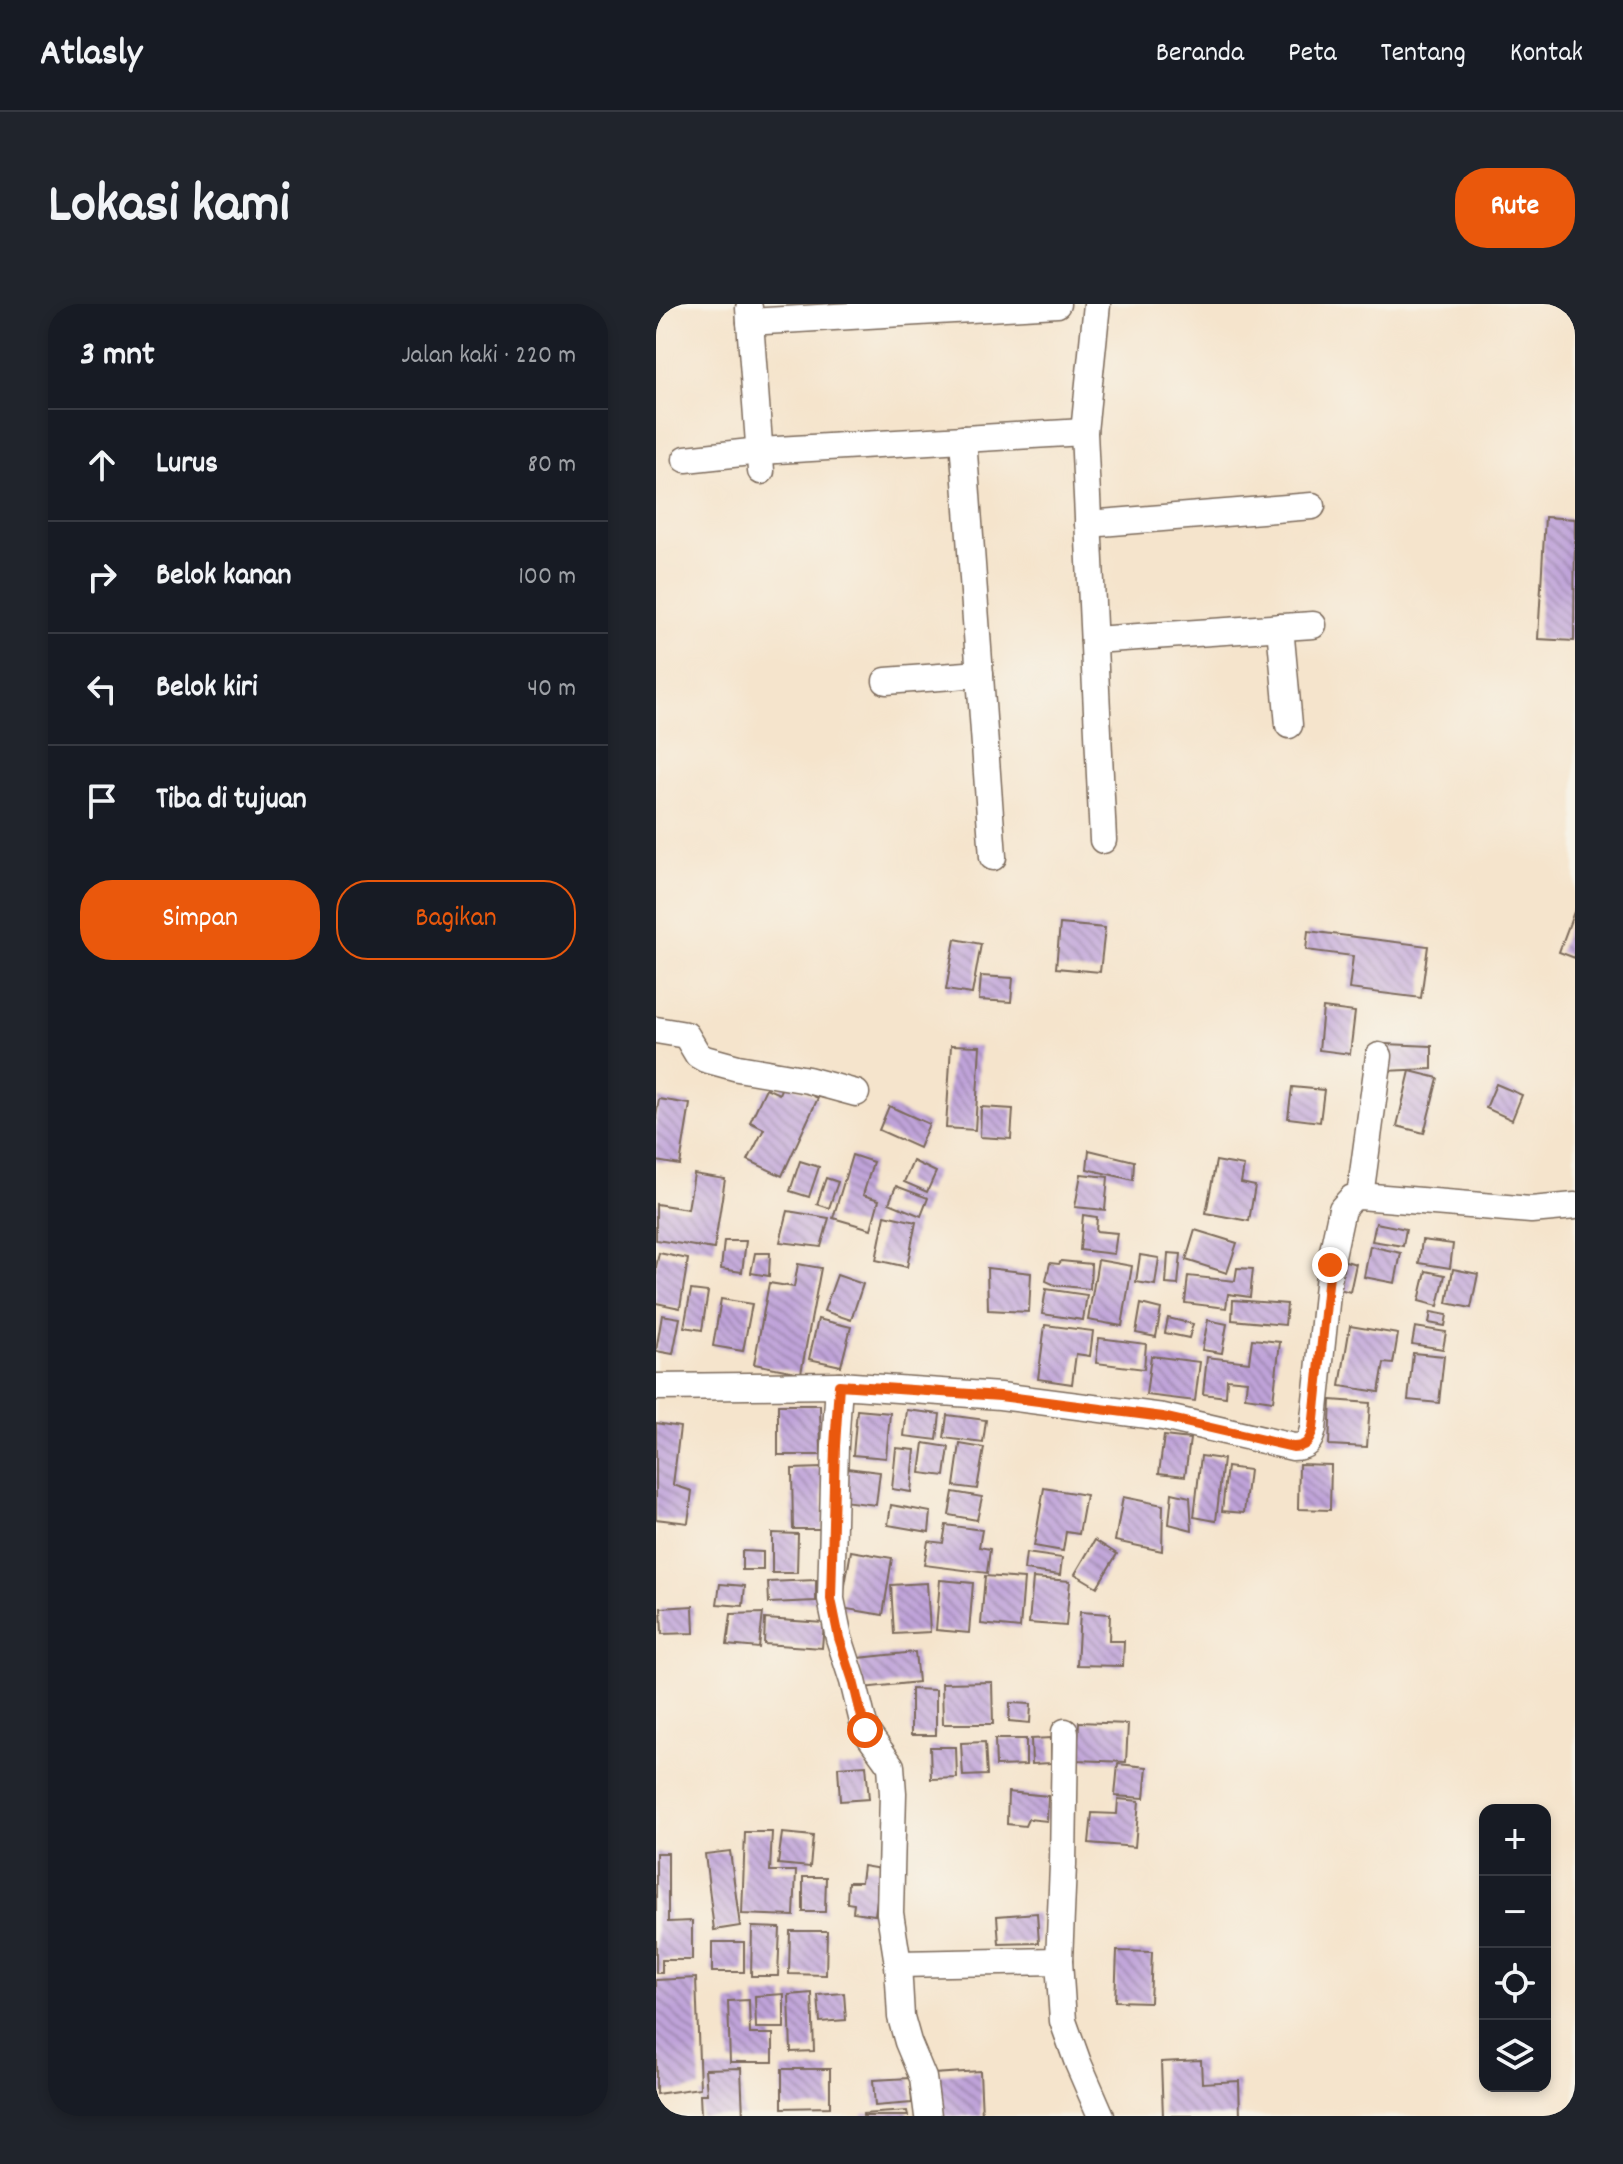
<!DOCTYPE html>
<html lang="id">
<head>
<meta charset="utf-8">
<style>
  :root { --surface:#171b24; --page:#20242c; --text:#f1f3f6; --muted:#9ea1a6; --line:#363941; --accent:#ea580c }
  body { margin:0; font-family:Dekko,sans-serif; background:var(--page); color:var(--text) }
  .controls { position:absolute; right:24px; bottom:24px; display:grid; overflow:hidden; border-radius:16px; box-shadow:0 4px 12px #0003 }
  .controls button { width:72px; height:72px; display:grid; place-items:center; padding:0; border:0; border-bottom:2px solid var(--line); background:var(--surface); color:var(--text); font:40px sans-serif }
  .stop { position:absolute; width:24px; height:24px; margin:-18px; border:6px solid #ea580c; border-radius:50%; background:#fff }
  .stop.end { background:#ea580c; border-color:#fff; box-shadow:0 2px 8px #0008 }
  .list { margin:0; padding:0; list-style:none }
  h2 { display:flex; justify-content:space-between; align-items:center; height:104px; margin:0; padding:0 32px; font-size:34px }
  h2 small { font-size:26px; font-weight:400; color:var(--muted) }
  .list li { display:grid; grid-template-columns:52px 1fr auto; gap:24px; align-items:center; box-sizing:border-box; height:112px; padding:0 32px; border-top:2px solid var(--line) }
  .list b { display:block; font-size:30px; white-space:nowrap }
  .list em { font-size:26px; font-style:normal; color:var(--muted) }
  .actions { display:flex; gap:16px; padding:24px 32px }
  .actions a { flex:1; padding:18px 0; border:2px solid var(--accent); border-radius:32px; text-align:center; font-size:28px; color:var(--accent) }
  .actions .main { background:var(--accent); color:#fff }
  .icon { flex:none; width:44px; height:44px; fill:none; stroke:currentColor; stroke-width:2; stroke-linecap:round; stroke-linejoin:round }
  .map { position:relative; flex:none; width:919px; height:1812px; overflow:hidden; border-radius:32px }
  header { display:flex; align-items:center; gap:48px; box-sizing:border-box; height:112px; padding:0 40px; background:var(--surface); border-bottom:2px solid var(--line) }
  header strong { font-size:38px }
  nav { display:flex; gap:44px; margin-inline-start:auto; font-size:28px }
  .intro { display:flex; align-items:center; justify-content:space-between; box-sizing:border-box; height:192px; padding:0 48px }
  h1 { margin:0; font-size:56px }
  .button { padding:20px 36px; border-radius:32px; background:var(--accent); color:#fff; font-size:28px; font-weight:700 }
  main { display:flex; gap:48px; padding:0 48px }
  aside { flex:1; background:var(--surface); border-radius:32px; box-shadow:0 4px 12px #0003 }
  .map>svg:first-child { display:block }
  .building { fill:url(#building-back-hatch) }
  .lines { fill:none; stroke-linecap:round; stroke-linejoin:round }
  .street-casing { stroke:#7c6b5b; stroke-width:29 }
  .street { stroke:#fff; stroke-width:26 }
  .route { stroke:#ea580c; stroke-width:10 }
</style>
</head>
<body>
<header>
<strong>Atlasly</strong>
<nav><a>Beranda</a><a>Peta</a><a>Tentang</a><a>Kontak</a></nav>
</header>
<div class="intro"><h1>Lokasi kami</h1><a class="button">Rute</a></div>
<main>
<aside>
<h2>3 mnt<small>Jalan kaki · 220 m</small></h2>
<ul class="list">
<li><svg class="icon" aria-label="ahead" viewBox="0 0 24 24"><path d="M12 20V5M6 11l6-6 6 6"/></svg><div><b>Lurus</b></div><em>80 m</em></li>
<li><svg class="icon" aria-label="right" viewBox="0 0 24 24"><path d="M7 20v-9h11M14 6l5 5-5 5"/></svg><div><b>Belok kanan</b></div><em>100 m</em></li>
<li><svg class="icon" aria-label="left" viewBox="0 0 24 24"><path d="M17 20v-9H6M10 6l-5 5 5 5"/></svg><div><b>Belok kiri</b></div><em>40 m</em></li>
<li><svg class="icon" aria-label="arrive" viewBox="0 0 24 24"><path d="M6 21V4h12l-3 4 3 4H6"/></svg><div><b>Tiba di tujuan</b></div></li>
</ul>
<div class="actions"><a class="main">Simpan</a><a>Bagikan</a></div>
</aside>
<div class="map">
<svg width="919" height="1812" viewBox="0 0 919 1812">
  <defs>
    <pattern id="building-back-hatch" width="6" height="6" patternUnits="userSpaceOnUse" patternTransform="scale(2)"><rect width="6" height="6" fill="#bfa3d9"/><path d="M-1 5l2 2M0 0l6 6M5-1l2 2" fill="none" stroke="#9c85af"/></pattern>
  </defs>
  <rect width="100%" height="100%" fill="#f7f3e8"/>
  <filter id="ink" filterUnits="userSpaceOnUse"><feTurbulence type="fractalNoise" baseFrequency=".0125" numOctaves="2"/><feDisplacementMap in="SourceGraphic" scale="16" xChannelSelector="R" yChannelSelector="G"/><feConvolveMatrix kernelMatrix="1 2 1 2 8 2 1 2 1" color-interpolation-filters="sRGB"/></filter>
  <filter id="wash" filterUnits="userSpaceOnUse"><feTurbulence type="fractalNoise" baseFrequency=".006" numOctaves="4" result="noise"/><feDisplacementMap in="SourceGraphic" scale="32" xChannelSelector="R" yChannelSelector="G"/><feGaussianBlur stdDeviation="1.8" result="paint"/><feColorMatrix in="noise" values="0 0 0 0 0 0 0 0 0 0 0 0 0 0 0 0 0 1.4 0 .05"/><feComposite in="paint" operator="in"/></filter>
  <g filter="url(#wash)">
    <rect width="100%" height="100%" fill="#f5e4cc"/>
    <g id="blocks">
      <g class="building">
        <path d="M889 213 919 215 918 337 882 335Z"/>
        <path d="M919 605V654L903 648Z"/>
        <path d="M404 620 449 624 444 668 400 664Z"/>
        <path d="M652 627 772 642 765 694 693 685 697 652 650 646Z"/>
        <path d="M299 635 325 640 316 690 290 686Z"/>
        <path d="M325 672 357 674 355 698 323 696Z"/>
        <path d="M667 704 699 708 694 750 663 746Z"/>
        <path d="M729 740 776 742V765L728 767Z"/>
        <path d="M295 741 324 742 319 826 290 824Z"/>
        <path d="M754 767 782 774 768 829 741 822Z"/>
        <path d="M128 778 162 794 126 872 92 856 108 825 94 818 110 784 123 790Z"/>
        <path d="M840 780 866 791 856 816 830 804Z"/>
        <path d="M636 783 668 786 664 818 632 814Z"/>
        <path d="M3 795 34 800 24 861 0 857V812Z"/>
        <path d="M233 802 273 820 263 844 223 826Z"/>
        <path d="M325 803 357 805 355 835 324 833Z"/>
        <path d="M433 846 478 857 477 876 431 865Z"/>
        <path d="M196 851 217 858 207 891 223 896 215 925 177 914Z"/>
        <path d="M144 857 163 863 153 893 134 887Z"/>
        <path d="M257 857 280 868 271 888 248 878Z"/>
        <path d="M560 857 588 862 585 879 599 882 593 917 550 909Z"/>
        <path d="M38 870 69 875 58 945 0 936V900L32 905Z"/>
        <path d="M425 870 452 873 449 906 419 903Z"/>
        <path d="M170 874 182 878 173 904 161 900Z"/>
        <path d="M240 882 272 894 265 912 233 899Z"/>
        <path d="M132 907 173 914 165 943 124 938Z"/>
        <path d="M229 911 260 918 251 963 220 956Z"/>
        <path d="M427 911 441 913 440 927 461 929 458 950 424 946Z"/>
        <path d="M720 919 750 925 747 942 716 937Z"/>
        <path d="M539 926 581 939 571 969 530 956Z"/>
        <path d="M766 936 797 940 794 964 763 959Z"/>
        <path d="M68 937H90L86 968 65 965Z"/>
        <path d="M714 942 745 949 739 979 708 973Z"/>
        <path d="M3 949 32 955 24 1004 0 999V963Z"/>
        <path d="M99 949H114L113 972 95 969Z"/>
        <path d="M512 949 525 950 522 981 510 980Z"/>
        <path d="M484 951 503 954 499 981 480 978Z"/>
        <path d="M442 956 476 962 466 1022 432 1016Z"/>
        <path d="M686 956 700 960 694 988 680 984Z"/>
        <path d="M405 957 435 960 434 985 399 981 390 977 394 959 403 960Z"/>
        <path d="M142 960 165 964 145 1069 98 1060 113 979 138 983Z"/>
        <path d="M331 964 375 969 373 1008 332 1006Z"/>
        <path d="M581 964 597 965 594 993 572 990 570 1004 529 999 532 972 579 977Z"/>
        <path d="M797 965 822 970 815 1004 791 999Z"/>
        <path d="M770 967 789 971 782 1002 763 997Z"/>
        <path d="M181 971 207 980 195 1016 168 1007Z"/>
        <path d="M390 985 431 991 427 1016 386 1010Z"/>
        <path d="M35 986 52 988 46 1026 28 1023Z"/>
        <path d="M65 995 96 1000 87 1047 57 1042Z"/>
        <path d="M577 996 631 1000 629 1021 576 1016Z"/>
        <path d="M485 1000 505 1005 500 1033 480 1029Z"/>
        <path d="M775 1008 791 1011 789 1022 773 1019Z"/>
        <path d="M6 1011 24 1014 17 1050 0 1047Z"/>
        <path d="M512 1014 537 1020 533 1034 509 1029Z"/>
        <path d="M162 1015 195 1023 185 1062 153 1055Z"/>
        <path d="M552 1016 571 1020 566 1049 546 1046Z"/>
        <path d="M389 1021 437 1027 434 1052 420 1050 416 1080 382 1075Z"/>
        <path d="M694 1022 742 1030 737 1060 728 1059 723 1088 684 1082Z"/>
        <path d="M759 1023 790 1028 787 1045 756 1040Z"/>
        <path d="M443 1034 490 1040 488 1065 440 1059Z"/>
        <path d="M596 1035 624 1038 617 1097 589 1093 591 1077 571 1075 570 1093 547 1090 551 1053 593 1058Z"/>
        <path d="M757 1049 788 1052 783 1099 752 1096Z"/>
        <path d="M495 1052 544 1058 539 1097 490 1091Z"/>
        <path d="M675 1096 714 1099 711 1143 673 1141Z"/>
        <path d="M122 1101H164L165 1151H122Z"/>
        <path d="M201 1106 234 1109 230 1154 197 1151Z"/>
        <path d="M251 1106 284 1110 281 1136 248 1132Z"/>
        <path d="M291 1111 330 1116 327 1139 288 1134Z"/>
        <path d="M0 1119 24 1123 17 1181 36 1187 32 1219 0 1215Z"/>
        <path d="M508 1132 534 1135 529 1172 503 1169Z"/>
        <path d="M268 1139 293 1143 289 1172 264 1169Z"/>
        <path d="M304 1140 328 1144 321 1185 298 1182Z"/>
        <path d="M240 1144 259 1146 255 1188 236 1185Z"/>
        <path d="M545 1152 567 1155 560 1217 538 1213Z"/>
        <path d="M643 1160 675 1161 674 1206 642 1205Z"/>
        <path d="M571 1163 593 1166 588 1209 566 1207Z"/>
        <path d="M166 1164 167 1225H137L136 1165Z"/>
        <path d="M191 1164 224 1168 220 1201 186 1197Z"/>
        <path d="M388 1184 430 1191 423 1230 410 1228 407 1247 378 1242Z"/>
        <path d="M297 1188 326 1193 321 1216 293 1211Z"/>
        <path d="M516 1189 534 1193 536 1226 513 1220Z"/>
        <path d="M467 1193 507 1201 506 1247 459 1237Z"/>
        <path d="M235 1201 275 1208 273 1228 232 1221Z"/>
        <path d="M290 1221 326 1226 323 1243 334 1245 331 1269 268 1261 272 1237 287 1239Z"/>
        <path d="M116 1229 142 1230 141 1269H116Z"/>
        <path d="M439 1236 461 1250 441 1283 419 1270Z"/>
        <path d="M86 1247 107 1248V1266H86Z"/>
        <path d="M195 1247 236 1254 227 1311 185 1304Z"/>
        <path d="M370 1249 406 1254 404 1271 368 1266Z"/>
        <path d="M329 1272 368 1275 364 1324 325 1320Z"/>
        <path d="M377 1274 414 1277 410 1322 373 1319Z"/>
        <path d="M160 1276V1297L113 1299 112 1278Z"/>
        <path d="M284 1276 317 1279 313 1329 280 1326Z"/>
        <path d="M271 1279 274 1328 238 1330 235 1281Z"/>
        <path d="M64 1280 89 1282 87 1302 61 1300Z"/>
        <path d="M37 1302 38 1329 6 1330 5 1304Z"/>
        <path d="M424 1308 454 1310 453 1337H468L467 1362 421 1361Z"/>
        <path d="M107 1309 103 1344 71 1341 75 1310Z"/>
        <path d="M109 1315 168 1319 166 1344 108 1340Z"/>
        <path d="M259 1348 262 1378 207 1384 203 1354Z"/>
        <path d="M336 1378 337 1420H287L286 1379Z"/>
        <path d="M255 1385 280 1386V1431H255Z"/>
        <path d="M354 1399 375 1400 374 1419 353 1417Z"/>
        <path d="M423 1418 472 1420 470 1458 421 1456Z"/>
        <path d="M395 1434V1459L376 1460 375 1435Z"/>
        <path d="M339 1435H370V1461L340 1462Z"/>
        <path d="M329 1438 331 1471 307 1472 305 1439Z"/>
        <path d="M274 1443H300L301 1474 275 1475Z"/>
        <path d="M462 1460 491 1463 488 1494 459 1492Z"/>
        <path d="M210 1461 213 1495 184 1497 182 1463Z"/>
        <path d="M352 1488 392 1492 391 1517 372 1515 369 1522 351 1520Z"/>
        <path d="M462 1495 483 1497 479 1543 433 1539 436 1509 461 1510Z"/>
        <path d="M89 1528H116L114 1567H140L138 1612 86 1610Z"/>
        <path d="M126 1529 157 1532 154 1563 122 1560Z"/>
        <path d="M74 1547 84 1622 58 1626 49 1550Z"/>
        <path d="M0 1549H12V1618L36 1617V1656H6V1669H0Z"/>
        <path d="M207 1562 225 1565 219 1611 197 1608 198 1600 191 1599 192 1578H205Z"/>
        <path d="M147 1573H170L169 1608H147Z"/>
        <path d="M381 1609 383 1639 343 1640 341 1612Z"/>
        <path d="M96 1623 124 1624 122 1672H95Z"/>
        <path d="M134 1627H171L170 1671 133 1670Z"/>
        <rect x="56" y="1638" width="32" height="30"/>
        <path d="M461 1647 496 1648 494 1698 459 1697Z"/>
        <path d="M40 1674 44 1784 0 1790V1676Z"/>
        <path d="M156 1689 158 1747 135 1748 133 1691Z"/>
        <path d="M188 1689 190 1716 164 1718 162 1691Z"/>
        <path d="M128 1690V1724H100L99 1692Z"/>
        <path d="M93 1696 94 1730H117V1758H74L72 1697Z"/>
        <path d="M545 1756 546 1779 583 1777 584 1812H507L505 1758Z"/>
        <path d="M85 1764 87 1812H45L44 1790H51L49 1765Z"/>
        <path d="M126 1765H174V1803L126 1804Z"/>
        <path d="M324 1767 326 1812H279L277 1770Z"/>
        <path d="M254 1774 256 1799 219 1802 217 1776Z"/>
        <path d="M251 1807 252 1812H207V1810Z"/>
      </g>
    </g>
  </g>
  <g filter="url(#ink)">
    <use href="#blocks" fill-opacity="0" stroke="#7c6b5b" stroke-width="2"/>
    <g class="lines">
      <defs>
        <g id="street">
          <path d="M441 0 428 128 447 536"/>
          <path d="M93 4 105 167"/>
          <path d="M94 18 401 0"/>
          <path d="M307 135 337 553"/>
          <path d="M30 155 104 147 428 128"/>
          <path d="M432 220 656 202"/>
          <path d="M624 323 633 421"/>
          <path d="M438 336 657 321"/>
          <path d="M230 377 324 370"/>
          <path d="M0 726 30 731 42 751 49 755 82 764 152 776 200 789"/>
          <path d="M704 892 723 752"/>
          <path d="M183 1081 179 1142 175 1295 183 1334 197 1377 209 1426 235 1462 237 1489 234 1609 242 1660 245 1713 252 1738 267 1774 272 1812"/>
          <path d="M0 1083 183 1081 344 1092 507 1113 637 1143C650 1143 654 1138 657 1125L674 961 686 905 696 894 704 892 875 906 919 902"/>
          <path d="M409 1428 407 1561 403 1657 407 1717 422 1759 445 1812"/>
          <path d="M242 1660 403 1657"/>
        </g>
      </defs>
      <use href="#street" class="street-casing"/>
      <use href="#street" class="street"/>
    </g>
  </g>
  <g class="lines" filter="url(#ink)">
    <path class="route" d="M209 1426 197 1377 183 1334 175 1295 179 1142 183 1081 344 1092 507 1113 637 1143C650 1143 654 1137 657 1125L674 961"/>
  </g>
</svg>
<div class="controls">
<button>+</button>
<button>−</button>
<button><svg class="icon" aria-label="locate" viewBox="0 0 24 24"><circle cx="12" cy="12" r="6"/><path d="M12 2v4M12 18v4M2 12h4M18 12h4"/></svg></button>
<button><svg class="icon" aria-label="layers" viewBox="0 0 24 24"><path d="M12 4l9 5-9 5-9-5zM3 14l9 5 9-5"/></svg></button>
</div>
<div class="stop" style="left:209px;top:1426px"></div>
<div class="stop end" style="left:674px;top:961px"></div>
</div>
</main>
</body>
</html>
